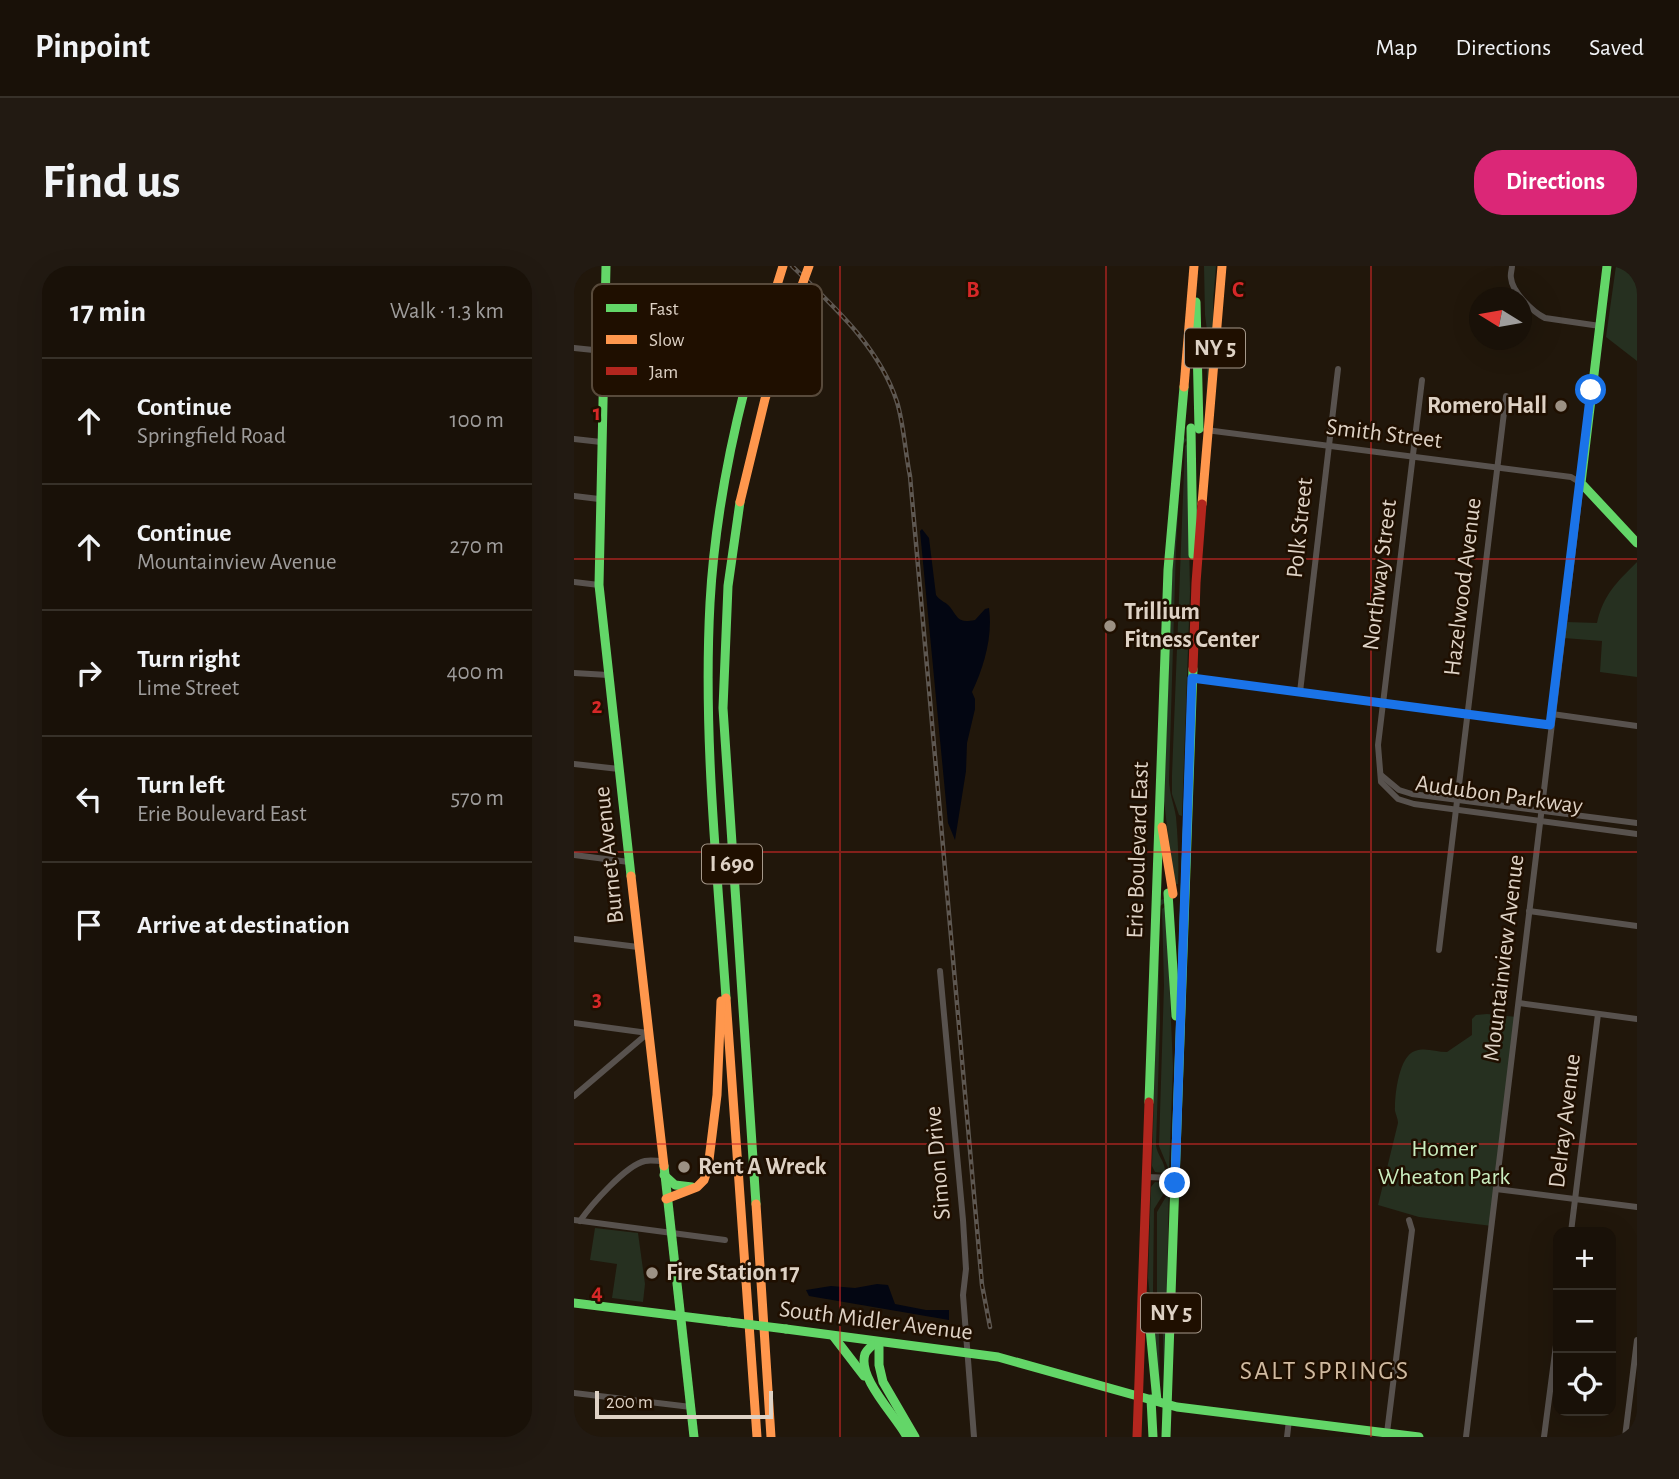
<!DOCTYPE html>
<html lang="en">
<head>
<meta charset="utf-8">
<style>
  :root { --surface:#191108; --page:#221a12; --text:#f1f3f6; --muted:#9f9d9c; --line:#373129; --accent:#db2777 }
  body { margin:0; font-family:"Alegreya Sans",sans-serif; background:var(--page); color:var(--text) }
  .controls { position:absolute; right:21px; bottom:21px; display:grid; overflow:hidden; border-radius:14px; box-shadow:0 7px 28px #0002 }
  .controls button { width:63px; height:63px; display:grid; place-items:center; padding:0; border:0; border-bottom:2px solid var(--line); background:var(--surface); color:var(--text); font:35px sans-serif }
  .compass { position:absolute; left:895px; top:21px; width:63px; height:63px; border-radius:50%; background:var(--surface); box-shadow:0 7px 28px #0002; rotate:281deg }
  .scale { position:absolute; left:21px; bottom:18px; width:178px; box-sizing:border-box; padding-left:7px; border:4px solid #ded2c5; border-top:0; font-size:19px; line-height:24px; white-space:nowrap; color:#ded2c5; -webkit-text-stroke:5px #1f0f00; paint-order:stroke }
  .stop { position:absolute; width:21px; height:21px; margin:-16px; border:5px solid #1a73e8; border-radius:50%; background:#fff }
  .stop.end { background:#1a73e8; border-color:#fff; box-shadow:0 2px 7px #0008 }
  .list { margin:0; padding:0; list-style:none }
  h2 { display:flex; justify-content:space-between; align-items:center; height:91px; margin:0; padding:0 28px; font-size:30px }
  h2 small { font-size:23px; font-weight:400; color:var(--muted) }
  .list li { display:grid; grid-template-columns:46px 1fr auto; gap:21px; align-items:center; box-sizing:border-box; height:126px; padding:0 28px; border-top:2px solid var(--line) }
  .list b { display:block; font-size:26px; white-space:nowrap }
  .list p { margin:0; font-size:23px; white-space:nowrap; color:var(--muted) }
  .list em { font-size:23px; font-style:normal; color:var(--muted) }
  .icon { flex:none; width:38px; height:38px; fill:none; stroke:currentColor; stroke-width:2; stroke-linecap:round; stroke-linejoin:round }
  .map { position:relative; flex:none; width:1063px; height:1171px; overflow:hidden; border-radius:28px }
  header { display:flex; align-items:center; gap:42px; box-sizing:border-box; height:98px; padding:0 35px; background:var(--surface); border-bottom:2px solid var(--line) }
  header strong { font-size:33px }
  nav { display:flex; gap:38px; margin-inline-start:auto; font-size:24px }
  .intro { display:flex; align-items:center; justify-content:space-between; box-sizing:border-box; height:168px; padding:0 42px }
  h1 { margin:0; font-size:49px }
  .button { padding:18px 32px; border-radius:28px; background:var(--accent); color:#fff; font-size:24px; font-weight:700 }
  main { display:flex; gap:42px; padding:0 42px }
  aside { flex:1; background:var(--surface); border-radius:28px; box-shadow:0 7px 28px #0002 }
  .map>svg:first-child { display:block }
  .green { fill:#263020 }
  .water { fill:#030612 }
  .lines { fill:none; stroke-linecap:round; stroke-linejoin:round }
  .street { stroke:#58524e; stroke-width:6 }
  .fast { stroke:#63d668; stroke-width:9 }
  .slow { stroke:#ff974d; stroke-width:9 }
  .jam { stroke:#b3261e; stroke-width:9 }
  .rail-casing { stroke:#5d5751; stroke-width:4.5 }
  .rail { stroke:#1f0f00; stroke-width:2; stroke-dasharray:5; stroke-linecap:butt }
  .fast-bridge { stroke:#63d668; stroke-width:9 }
  .slow-bridge { stroke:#ff974d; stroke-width:9 }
  .route { stroke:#1a73e8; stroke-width:9 }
  .grid { fill:none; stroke:#d62828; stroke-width:2; stroke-opacity:0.55 }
  .poi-dot { fill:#9c9184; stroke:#1f0f00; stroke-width:2.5 }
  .labels { text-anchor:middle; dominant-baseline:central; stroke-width:5; stroke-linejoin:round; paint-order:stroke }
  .shield { fill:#1f0f00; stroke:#a5988a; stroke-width:2 }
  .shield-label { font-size:23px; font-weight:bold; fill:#ded2c5 }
  .poi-label { font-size:24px; font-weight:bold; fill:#ded2c5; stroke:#1f0f00; text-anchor:start }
  .street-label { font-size:24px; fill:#ded2c5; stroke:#1f0f00 }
  .park-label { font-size:24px; fill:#caedbf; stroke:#1f0f00 }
  .neighbourhood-label { font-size:26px; letter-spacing:2px; fill:#d0baa0; stroke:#1f0f00 }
  .key { fill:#1f0f00; stroke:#584a3b; stroke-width:2 }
  .key-label { font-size:19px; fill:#ded2c5 }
  .grid-label { font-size:23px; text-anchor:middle; font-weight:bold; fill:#d62828; stroke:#1f0f00; stroke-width:5; stroke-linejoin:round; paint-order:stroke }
</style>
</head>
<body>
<header>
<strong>Pinpoint</strong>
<nav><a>Map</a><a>Directions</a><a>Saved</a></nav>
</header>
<div class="intro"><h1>Find us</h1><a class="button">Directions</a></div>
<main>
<aside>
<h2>17 min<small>Walk · 1.3 km</small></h2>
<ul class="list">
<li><svg class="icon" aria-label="ahead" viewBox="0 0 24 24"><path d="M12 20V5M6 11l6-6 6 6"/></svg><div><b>Continue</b><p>Springfield Road</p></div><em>100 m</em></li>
<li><svg class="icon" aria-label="ahead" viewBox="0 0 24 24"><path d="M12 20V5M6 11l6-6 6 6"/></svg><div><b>Continue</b><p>Mountainview Avenue</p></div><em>270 m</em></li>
<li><svg class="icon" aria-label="right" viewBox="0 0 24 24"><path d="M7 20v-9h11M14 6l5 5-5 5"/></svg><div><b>Turn right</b><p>Lime Street</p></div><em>400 m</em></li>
<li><svg class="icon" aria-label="left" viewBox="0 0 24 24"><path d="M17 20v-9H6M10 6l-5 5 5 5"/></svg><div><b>Turn left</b><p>Erie Boulevard East</p></div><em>570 m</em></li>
<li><svg class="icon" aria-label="arrive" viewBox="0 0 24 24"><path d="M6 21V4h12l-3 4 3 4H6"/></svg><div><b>Arrive at destination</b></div></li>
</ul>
</aside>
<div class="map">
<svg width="1063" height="1171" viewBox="0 0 1063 1171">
  <rect width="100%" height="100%" fill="#21170b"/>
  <g class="green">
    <path d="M630 0H642L639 35 640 61 632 141 634 72 631 49Z"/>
    <path d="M1042 0 1063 2V95L1032 71Z"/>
    <path d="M610 171 613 174 608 179 602 282 595 513C595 527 600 538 602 551 604 574 605 596 604 618L600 619 590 535 600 253 607 174Z"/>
    <path d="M613 178 616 326 608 550 605 549 598 528V509L611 180Z"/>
    <path d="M1063 296V411L1026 406 1028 375 990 372 992 356 1023 357C1029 329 1043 316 1063 296Z"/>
    <path d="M590 633 592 636 586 640 584 671 586 757 582 879C583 890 592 896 591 907L581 906 578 900C581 812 581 723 586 634Z"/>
    <path d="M592 640 599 801 595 904 585 880 590 719 588 643Z"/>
    <path d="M913 748 943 751 918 960 845 951 804 939 824 857C824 851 820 846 821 841 821 828 825 790 841 785 852 781 861 786 873 786L898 769V753L902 749Z"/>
    <path d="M581 916 591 917 590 927 580 943 579 1025 585 1068 586 1124 574 1012 577 921Z"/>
    <path d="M595 921C593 986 594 1051 590 1117L589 1070 583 1029V946L593 929Z"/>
    <path d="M21 962 64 967 71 1018 69 1036 38 1032 43 998 16 994Z"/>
  </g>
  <g class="water">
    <path d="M348 263 355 272 362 329C366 335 372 336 376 341 385 353 384 357 401 354L411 343 415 342C419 370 410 401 398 426L401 433V443L393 477 392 505 381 574 374 557 346 265Z"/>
    <path d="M303 1018 314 1019 321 1038 352 1044H375V1054L235 1030 232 1024 257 1020 281 1022Z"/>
  </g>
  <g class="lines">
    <g class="street">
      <path d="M938 0C938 4 936 8 937 12 938 26 959 46 971 52L1026 60"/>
      <path d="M0 82 29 85"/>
      <path d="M848 114 804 479 807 516 824 533 840 538 1063 568"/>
      <path d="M632 164 997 211 1007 217 892 1171"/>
      <path d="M0 173 27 176"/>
      <path d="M0 230 25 233"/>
      <path d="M0 316 25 319"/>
      <path d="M0 407 34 409"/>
      <path d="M618 412 976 459"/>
      <path d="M726 426 764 103"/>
      <path d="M978 448 1063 460"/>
      <path d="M0 498 45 503"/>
      <path d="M807 509 825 524 838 528 1063 557"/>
      <path d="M0 589 55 596"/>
      <path d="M955 645 1063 660"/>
      <path d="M0 673 64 681"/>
      <path d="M865 684 932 130"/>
      <path d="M366 705 389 954 392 1003 389 1029 400 1171"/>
      <path d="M945 737 1063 753"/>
      <path d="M0 757 74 767"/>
      <path d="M0 830 74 767"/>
      <path d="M572 911 601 912"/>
      <path d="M922 923 1063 941"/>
      <path d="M0 954 151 974"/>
      <path d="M6 955C17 939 52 899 71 895 76 894 83 895 88 895"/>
      <path d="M997 966 1024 748"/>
      <path d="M0 1127 117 1141"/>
      <path d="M813 1167 838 964 835 954"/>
      <path d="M713 1171 715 1154"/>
      <path d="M970 1171 984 1064"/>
      <path d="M1051 1171 1063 1074"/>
    </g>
    <g class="fast">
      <path d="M32 0 25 319 57 610"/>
      <path d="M1033 0 1007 217 1063 277"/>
      <path d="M622 36 625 163"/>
      <path d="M617 162 619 289"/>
      <path d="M166 236 154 320 149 442 182 938"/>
      <path d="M594 627 602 750"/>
      <path d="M152 732C143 601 129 469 136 337 140 265 153 192 171 122"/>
      <path d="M575 836 594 304 610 121"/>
      <path d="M90 900 120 1171"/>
      <path d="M90 909 101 919 118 921"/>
      <path d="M573 1031 583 1135"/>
      <path d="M0 1037 155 1056"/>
      <path d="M212 1063 424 1091 603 1141 845 1171"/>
      <path d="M260 1071 290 1110"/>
      <path d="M302 1076C298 1080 293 1083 291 1088 283 1112 322 1150 333 1171"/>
      <path d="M305 1076V1099L309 1116 341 1171"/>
      <path d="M577 1133 579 1171"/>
      <path d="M592 1171 619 403"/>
    </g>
    <g class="slow">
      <path d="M610 121 620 0"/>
      <path d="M171 122 209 0"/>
      <path d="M166 236 191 133 223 33"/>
      <path d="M628 238 648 0"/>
      <path d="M588 561 599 628"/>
      <path d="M57 610 90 900"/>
      <path d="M152 732 183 1171"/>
      <path d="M92 933 123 921 130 914 134 902 143 829 147 735"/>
      <path d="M182 938 197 1171"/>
    </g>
    <g class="jam">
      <path d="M619 403 622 317 628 238"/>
      <path d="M563 1171 575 836"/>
    </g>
    <defs>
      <path id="rail" d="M218 0C259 40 305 80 323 136 330 159 331 186 336 210L408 1019 416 1061"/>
    </defs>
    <use href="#rail" class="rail-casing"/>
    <use href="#rail" class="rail"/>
    <path class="fast-bridge" d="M155 1056 212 1063"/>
    <path class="slow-bridge" d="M223 33 235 0"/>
  </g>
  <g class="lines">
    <path class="route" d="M601 917 618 412 976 459 1017 124"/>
  </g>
  <path class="grid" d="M266 0V1171M532 0V1171M797 0V1171M0 293H1063M0 586H1063M0 878H1063"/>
  <g class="poi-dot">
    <circle cx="987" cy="140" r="7"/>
    <circle cx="536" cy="360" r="7"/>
    <circle cx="110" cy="901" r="7"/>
    <circle cx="78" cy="1007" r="7"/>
  </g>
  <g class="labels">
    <g class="shield">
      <rect x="611" y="62.5" width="60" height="39" rx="5"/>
      <rect x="128" y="578.5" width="60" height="39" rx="5"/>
      <rect x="567" y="1027.5" width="60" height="39" rx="5"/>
    </g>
    <g class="shield-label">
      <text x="641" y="82">NY 5</text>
      <text x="158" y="598">I 690</text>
      <text x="597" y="1047">NY 5</text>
    </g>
    <g class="poi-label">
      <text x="973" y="140" text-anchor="end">Romero Hall</text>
      <text x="550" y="346">Trillium<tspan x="550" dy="28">Fitness Center</tspan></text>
      <text x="124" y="901">Rent A Wreck</text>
      <text x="92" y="1007">Fire Station 17</text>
    </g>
    <g class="street-label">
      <text transform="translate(810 168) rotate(7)">Smith Street</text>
      <text transform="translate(726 262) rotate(-84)">Polk Street</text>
      <text transform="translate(806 309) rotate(-83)">Northway Street</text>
      <text transform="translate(889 321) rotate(-83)">Hazelwood Avenue</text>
      <text transform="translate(925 529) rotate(8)">Audubon Parkway</text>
      <text transform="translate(564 584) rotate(-88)">Erie Boulevard East</text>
      <text transform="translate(35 589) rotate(-96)">Burnet Avenue</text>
      <text transform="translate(930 692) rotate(-83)">Mountainview Avenue</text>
      <text transform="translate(991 855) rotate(-83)">Delray Avenue</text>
      <text transform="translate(364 897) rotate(-95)">Simon Drive</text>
      <text transform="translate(302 1055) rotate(7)">South Midler Avenue</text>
    </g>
    <g class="park-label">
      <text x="870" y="883">Homer<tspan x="870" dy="28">Wheaton Park</tspan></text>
    </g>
    <g class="neighbourhood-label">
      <text x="751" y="1105">SALT SPRINGS</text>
    </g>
  </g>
  <rect x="18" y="18" width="230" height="112" rx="10" class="key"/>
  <rect x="32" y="38" width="31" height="8" fill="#63d668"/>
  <rect x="32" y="69" width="31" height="9" fill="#ff974d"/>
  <rect x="32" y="101" width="31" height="8" fill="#b3261e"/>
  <g class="key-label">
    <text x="75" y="49">Fast</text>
    <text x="75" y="80">Slow</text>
    <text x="75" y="112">Jam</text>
  </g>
  <g class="grid-label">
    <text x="399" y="31">B</text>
    <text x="664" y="31">C</text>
    <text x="23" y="154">1</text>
    <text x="23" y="447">2</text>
    <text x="23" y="740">3</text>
    <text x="23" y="1033">4</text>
  </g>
</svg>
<div class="controls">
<button>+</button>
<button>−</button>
<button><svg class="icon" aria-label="locate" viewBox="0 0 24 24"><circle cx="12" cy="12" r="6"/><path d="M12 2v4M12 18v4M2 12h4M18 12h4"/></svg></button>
</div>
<svg class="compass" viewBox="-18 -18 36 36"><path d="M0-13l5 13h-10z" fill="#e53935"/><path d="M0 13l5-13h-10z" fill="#9f9d9c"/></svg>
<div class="scale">200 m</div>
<div class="stop" style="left:1017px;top:124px"></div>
<div class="stop end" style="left:601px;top:917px"></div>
</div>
</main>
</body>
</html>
